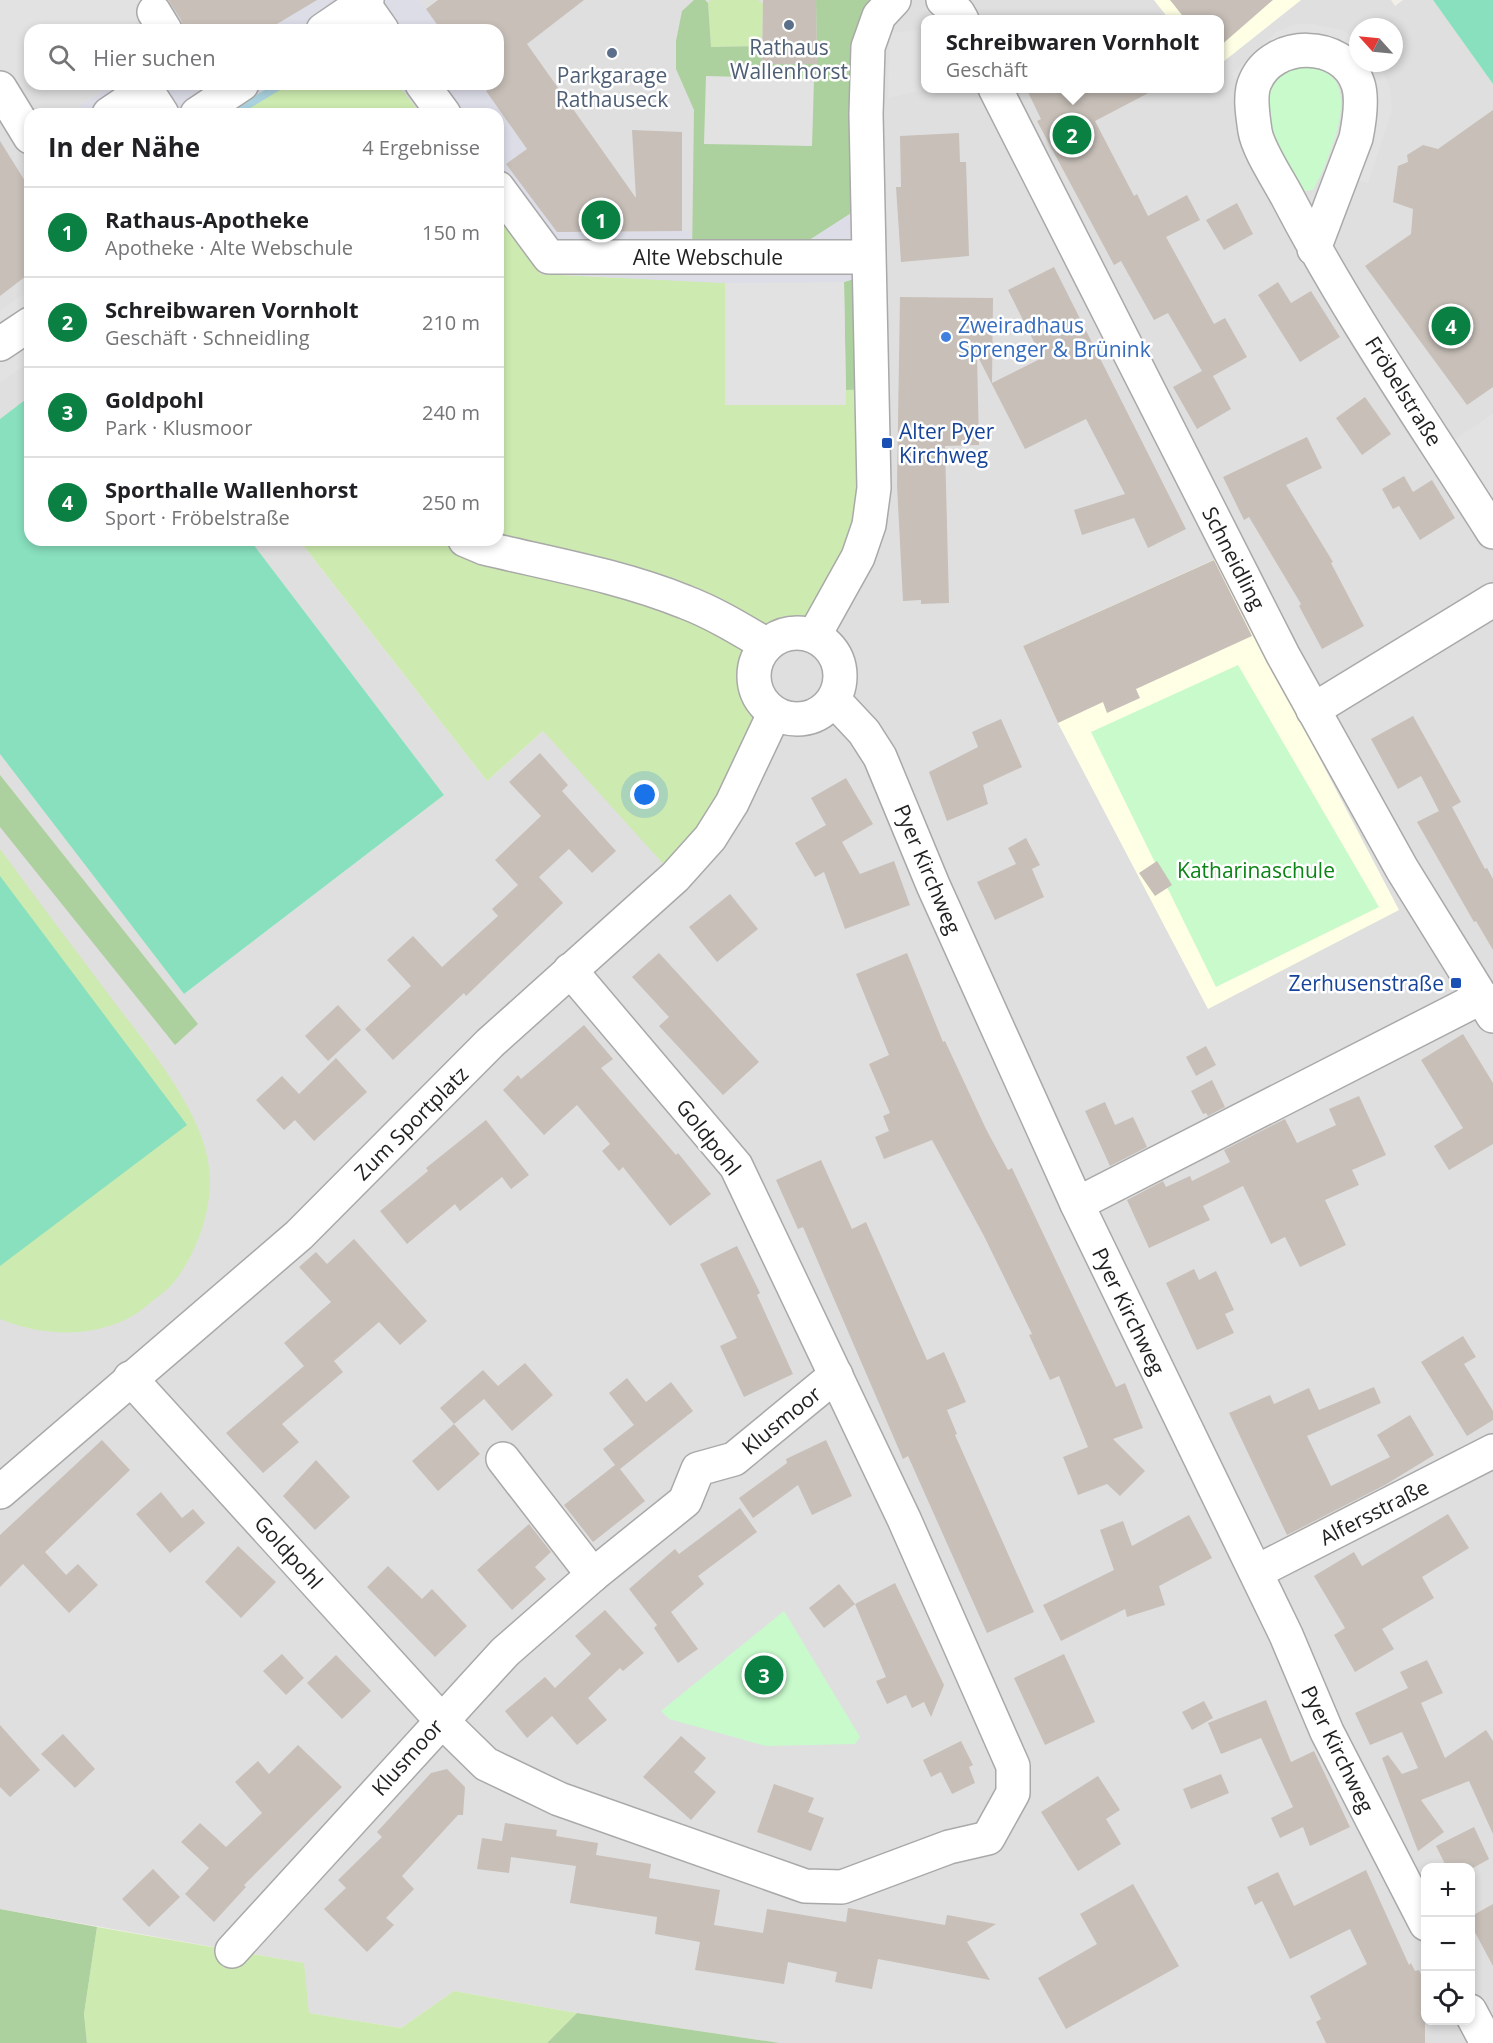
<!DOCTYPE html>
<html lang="de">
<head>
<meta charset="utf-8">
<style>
  :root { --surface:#fff; --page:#f6f6f6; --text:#202124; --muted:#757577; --line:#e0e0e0; --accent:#0b8043 }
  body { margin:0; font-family:"Open Sans",sans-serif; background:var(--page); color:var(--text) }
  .controls { position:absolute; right:18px; bottom:18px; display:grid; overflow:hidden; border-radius:12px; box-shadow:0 3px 9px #0003 }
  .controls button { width:54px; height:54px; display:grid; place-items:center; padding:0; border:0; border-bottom:2px solid var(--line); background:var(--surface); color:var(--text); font:30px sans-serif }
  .compass { position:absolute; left:1349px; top:18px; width:54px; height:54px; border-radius:50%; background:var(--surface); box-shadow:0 3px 9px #0003; rotate:297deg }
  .you { position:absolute; left:645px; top:795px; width:21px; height:21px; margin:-15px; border:4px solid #fff; border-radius:50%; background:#1a73e8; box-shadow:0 0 0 9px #1a73e833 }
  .badge { display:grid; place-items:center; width:39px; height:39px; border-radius:50%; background:var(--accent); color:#fff; font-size:20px; font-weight:700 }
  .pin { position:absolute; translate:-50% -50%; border:3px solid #fff; box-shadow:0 2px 6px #0006 }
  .popup { position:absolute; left:921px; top:15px; width:303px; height:78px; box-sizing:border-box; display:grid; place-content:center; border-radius:12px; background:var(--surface); filter:drop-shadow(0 2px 4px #0005); font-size:20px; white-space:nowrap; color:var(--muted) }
  .popup b { font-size:22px; color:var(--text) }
  .popup::after { content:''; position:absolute; left:50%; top:100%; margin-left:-12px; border:12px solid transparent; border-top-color:var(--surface) }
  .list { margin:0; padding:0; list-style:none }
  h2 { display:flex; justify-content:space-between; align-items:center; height:78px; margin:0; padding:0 24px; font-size:26px }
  h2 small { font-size:20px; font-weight:400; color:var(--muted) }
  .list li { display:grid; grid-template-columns:39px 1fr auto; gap:18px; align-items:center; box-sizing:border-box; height:90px; padding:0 24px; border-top:2px solid var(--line) }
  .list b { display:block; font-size:22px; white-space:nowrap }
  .list p { margin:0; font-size:20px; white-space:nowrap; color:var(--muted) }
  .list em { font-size:20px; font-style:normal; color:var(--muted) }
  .icon { flex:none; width:33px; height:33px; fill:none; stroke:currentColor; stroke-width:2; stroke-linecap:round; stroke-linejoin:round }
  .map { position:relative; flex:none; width:1493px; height:2043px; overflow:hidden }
  .search { position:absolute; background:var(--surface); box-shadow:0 3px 9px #0003; left:24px; top:24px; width:480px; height:66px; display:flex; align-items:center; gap:15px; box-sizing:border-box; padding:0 21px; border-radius:18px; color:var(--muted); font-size:22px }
  .panel { position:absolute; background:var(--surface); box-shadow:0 3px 9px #0003; left:24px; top:108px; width:480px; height:438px; border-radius:18px }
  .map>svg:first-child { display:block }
  .residential { fill:#e0dfdf; fill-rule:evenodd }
  .education { fill:#ffffe5 }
  .grass { fill:#cdebb0 }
  .forest { fill:#add19e }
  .park { fill:#c8facc }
  .pitch { fill:#88e0be }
  .parking { fill:#e2e2e2 }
  .plaza { fill:#dddde8 }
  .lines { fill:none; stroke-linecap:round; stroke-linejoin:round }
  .stream { stroke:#aad3df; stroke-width:8 }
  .building { fill:#c7bfb8 }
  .minor-casing { stroke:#a9a9a9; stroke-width:36 }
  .minor { stroke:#fff; stroke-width:33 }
  .service-dot { fill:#5c6f8a; stroke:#fff; stroke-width:2 }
  .shop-dot { fill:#3f7fe0; stroke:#fff; stroke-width:2 }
  .transit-dot { fill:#1a4fb4; stroke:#fff; stroke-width:2 }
  .labels { text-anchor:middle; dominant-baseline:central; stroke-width:5; stroke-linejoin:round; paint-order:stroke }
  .service-label { font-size:21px; fill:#4e5e75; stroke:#fff }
  .street-label { font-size:21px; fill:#222; stroke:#fff }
  .shop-label { font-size:21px; fill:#366cbe; stroke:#fff; text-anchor:start }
  .transit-label { font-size:21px; fill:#164399; stroke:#fff; text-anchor:start }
  .park-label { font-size:21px; fill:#0c8416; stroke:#fff }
</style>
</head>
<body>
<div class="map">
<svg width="1493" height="2043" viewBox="0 0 1493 2043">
  <rect width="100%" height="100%" fill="#f2efe9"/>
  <path class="residential" d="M0 0H1154L1169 19 925 20V88H1219V65L1301 0H1391L1395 6 1403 0H1433L1493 84V414L1441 450 1493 532V2043H780L577 2013 454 1991 401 2028 308 2013 303 1963 0 1909V754L184 994 444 795 250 540H299L487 781 543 731 763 704 756 692 753 677 760 653 783 635 806 634 846 405 498 217V114H421L398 84H498V30H30V84H282L233 114H30V396L0 419ZM1358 27H1394V63H1358ZM1255 635 1208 1008 1058 723ZM1426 1868H1470V2020H1426Z"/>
  <g class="education">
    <path d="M1154 0H1301L1219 65V20L1169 19Z"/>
    <path d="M1220 557 1255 635 1399 910 1208 1009 1058 723 1023 646Z"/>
  </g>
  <g class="grass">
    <path d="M711 0H758L763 4 762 46 711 47 708 3Z"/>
    <path d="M282 84H398L421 114H233Z"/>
    <path d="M498 217 541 274 725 283 726 405H846V390L871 389 874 488 806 634C755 628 737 681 774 714L675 877 543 731 487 781 299 540H498Z"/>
    <path d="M0 849C36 898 73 947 109 995 144 1042 202 1108 209 1167 214 1205 198 1252 174 1282 168 1290 158 1296 150 1303 110 1339 48 1339 0 1319Z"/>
    <path d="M97 1927 304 1963 309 2013 401 2028 454 1991 577 2013 547 2043H87L84 2014Z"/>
  </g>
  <g class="forest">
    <path d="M694 0H705L708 3 711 47 762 46V64L817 63 816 0H873L867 203 783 257H692L694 110 676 69V41L682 11Z"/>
    <path d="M869 274 871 389 846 390 844 282Z"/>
    <path d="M0 775 198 1024 175 1045 0 827Z"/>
    <path d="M0 1909 97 1927 84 2014 87 2043H0Z"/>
    <path d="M577 2013 780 2043H547Z"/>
  </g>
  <g class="park">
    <path d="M1310 66C1316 69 1326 71 1331 76 1357 98 1326 167 1313 190L1298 192C1285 163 1242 91 1287 70 1293 67 1303 67 1310 66Z"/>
    <path d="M1238 665 1379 907 1216 987 1091 732Z"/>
    <path d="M784 1611 860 1737 855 1744 766 1746 669 1719 661 1711Z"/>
  </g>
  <g class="pitch">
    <path d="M1433 0H1493V84Z"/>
    <path d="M30 396V540H250L444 795 184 994 0 754V419Z"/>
    <path d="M0 876 187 1125 0 1266Z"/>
  </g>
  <g class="parking">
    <path d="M0 0H162L165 6 123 30H30V83L6 97 0 88Z"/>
    <path d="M1296 24H1314L1342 30 1358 40V63H1378L1382 68 1390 88 1392 110 1368 183 1323 171 1337 132 1356 138 1359 84 1292 51 1252 105 1232 74 1276 32Z"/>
    <path d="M925 29 927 89 888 98 890 33Z"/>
    <path d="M706 76 814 79 812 146 704 144Z"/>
    <path d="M844 282 846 405H725V283Z"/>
    <path d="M30 290V362L0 383V310Z"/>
    <path d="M1493 414V532L1441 449Z"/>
  </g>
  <g class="plaza">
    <path d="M317 0H419L441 30H267Z"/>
    <path d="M113 84H282L233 114H67Z"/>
    <path d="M398 84H481L527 149 507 164 557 232 692 231V257H783L867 203 869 274 844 282 725 283 541 274 498 217V114H421Z"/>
  </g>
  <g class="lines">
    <path class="stream" d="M233 114 282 84"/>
  </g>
  <g class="building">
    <path d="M168 0H317L267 30H184L181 20Z"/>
    <path d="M438 0H584L527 44 636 198 632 130 682 132V231L557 232 506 164 527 149 486 91 498 84V30H441L426 9Z"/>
    <path d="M763 0H816L817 64H762Z"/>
    <path d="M1170 0H1273L1219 47V20H1186Z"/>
    <path d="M1026 88H1158L1095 121 1134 196 1137 194 1148 216 1187 195 1200 220 1166 237 1214 324 1225 318 1247 357 1213 376 1231 409 1197 429 1173 387 1202 371 1168 313 1154 320 1121 261 1114 265 1037 121 1041 119Z"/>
    <path d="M1493 110V387L1467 405 1365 266 1411 234 1413 209 1393 202 1398 166 1408 162 1407 155 1423 145 1438 149Z"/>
    <path d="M959 133 960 162H966L969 256 901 262 896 187H901L900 136Z"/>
    <path d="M0 141 30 189V273L0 296Z"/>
    <path d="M1237 203 1253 234 1224 250 1206 220Z"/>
    <path d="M1054 267 1186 529 1148 548 1134 518 1082 535 1074 510 1125 494 1086 419 1025 449 977 355 979 445 945 446 949 603 921 604V600L903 601 897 485 900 297 993 298 992 383 1042 358 1008 290Z"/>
    <path d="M1278 282 1291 303 1311 291 1340 337 1300 362 1258 295Z"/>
    <path d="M1365 397 1391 434 1362 455 1336 418Z"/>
    <path d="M1307 437 1322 468 1286 485 1333 562 1331 563 1364 626 1322 649 1299 606 1301 604 1249 517 1244 520 1223 477Z"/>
    <path d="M1404 476 1413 492 1432 480 1455 518 1420 540 1399 506 1393 509 1382 489Z"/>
    <path d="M1214 560 1252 636 1136 689 1140 698 1107 713 1103 702 1058 723 1023 646Z"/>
    <path d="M1413 716 1461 802 1452 807 1485 869 1487 868 1493 879V950L1476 921 1474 922 1417 822 1439 811 1421 776 1398 789 1371 739Z"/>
    <path d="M1001 719 1022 767 983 785 988 804 947 821 929 772 978 747 972 732Z"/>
    <path d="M540 753 568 785 562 791 616 851 592 873 569 849 539 877 563 903 466 996 464 993 393 1060 365 1029 411 986 387 960 413 936 442 967 498 916 492 909 518 885 495 860 541 816 509 782Z"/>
    <path d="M846 778 873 824 842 842 860 874 894 861 910 905 845 929 824 872 815 877 795 843 826 825 811 798Z"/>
    <path d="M1026 838 1040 865 1032 869 1044 897 995 920 977 882 1016 864 1008 848Z"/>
    <path d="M1157 861 1172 885 1155 896 1139 873Z"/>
    <path d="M730 894 758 929 717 962 689 927Z"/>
    <path d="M659 953 759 1062 723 1095 659 1026 669 1017 632 977Z"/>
    <path d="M907 953 943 1042 945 1041 986 1129 1008 1170 1012 1168 1116 1387 1125 1383 1143 1428 1113 1439 1145 1471 1120 1496 1107 1484 1078 1495 1063 1457 1088 1447 1059 1376 1050 1380 1029 1335 1032 1334 984 1236 932 1140 884 1159 875 1137 889 1131 883 1116 890 1113 869 1064 889 1055 856 974Z"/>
    <path d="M338 1005 361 1030 328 1061 305 1036Z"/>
    <path d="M584 1025 613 1059 601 1068 676 1155 678 1153 711 1194 670 1226 623 1167 619 1171 602 1151 610 1144 577 1105 544 1135 503 1090 518 1075 521 1079Z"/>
    <path d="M1463 1034 1493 1083V1144L1449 1170 1434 1146 1463 1128 1421 1060Z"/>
    <path d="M1206 1046 1216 1065 1196 1076 1186 1057Z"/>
    <path d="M336 1058 367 1092 314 1141 295 1120 284 1130 256 1100 282 1076 299 1094Z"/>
    <path d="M1212 1080 1225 1107 1208 1116 1206 1113 1203 1114 1191 1091Z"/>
    <path d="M1359 1096 1386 1155 1352 1170 1359 1185 1325 1200 1346 1245 1300 1267 1285 1237 1271 1244 1243 1186 1203 1206 1210 1220 1149 1248 1127 1200 1163 1181 1166 1187 1190 1176 1192 1181 1230 1162 1224 1150 1285 1119 1297 1143 1336 1125 1329 1109Z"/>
    <path d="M1105 1102 1115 1125 1133 1117 1147 1147 1110 1166 1085 1111Z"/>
    <path d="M486 1120 529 1175 511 1189 502 1177 460 1211 455 1204 407 1244 380 1211 428 1171 426 1168Z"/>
    <path d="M821 1160 852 1229 866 1222 927 1360 944 1352 966 1402 947 1410 957 1434 955 1435 1034 1612 987 1633 908 1456 903 1459 803 1227 798 1229 776 1180Z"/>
    <path d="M354 1239 427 1321 400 1345 379 1322 334 1361 343 1372 282 1424 299 1442 263 1473 226 1433 304 1366 284 1343 331 1302 299 1267 316 1252 327 1264Z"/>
    <path d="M737 1246 760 1293 757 1295 793 1374 744 1397 720 1346 737 1338 700 1264Z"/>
    <path d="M1194 1269 1199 1280 1216 1271 1234 1310 1225 1314 1234 1333 1197 1350 1166 1283Z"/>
    <path d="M1463 1336 1476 1357 1464 1364 1493 1411V1420L1467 1436 1421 1362Z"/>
    <path d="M525 1363 553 1395 512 1431 484 1399 454 1424 440 1408 483 1370 498 1386Z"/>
    <path d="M627 1378 646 1402 671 1382 693 1411 620 1469 645 1501 593 1542 564 1505 615 1465 603 1449 634 1425 609 1393Z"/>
    <path d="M1374 1387 1381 1403 1307 1436 1331 1486 1390 1457 1377 1435 1410 1415 1434 1455 1385 1485 1287 1535 1229 1413 1270 1395 1274 1404 1309 1388 1319 1410Z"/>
    <path d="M454 1424 480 1454 438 1491 412 1461Z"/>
    <path d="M102 1440 130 1470 45 1552 66 1575 78 1564 98 1585 69 1613 23 1564 0 1587V1535Z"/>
    <path d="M826 1440 852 1496 812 1515 798 1485 753 1518 739 1498 787 1463 786 1459Z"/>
    <path d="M316 1460 350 1497 315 1530 283 1496Z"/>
    <path d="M161 1492 182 1518 193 1509 205 1523 170 1553 136 1514Z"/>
    <path d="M740 1508 757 1532 698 1576 704 1584 671 1612 698 1649 678 1663 654 1628 657 1625 629 1589 675 1549 679 1554Z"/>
    <path d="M1448 1514 1469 1548 1422 1577 1434 1598 1382 1629 1394 1649 1355 1672 1334 1635 1345 1628 1314 1576 1354 1552 1362 1566Z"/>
    <path d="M1189 1515 1212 1558 1159 1586 1165 1605 1127 1617 1125 1609 1061 1641 1043 1605 1114 1570 1100 1530 1123 1521 1132 1546Z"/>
    <path d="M529 1524 551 1552 535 1567 546 1579 512 1610 477 1570Z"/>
    <path d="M238 1546 276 1582 241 1618 205 1582Z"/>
    <path d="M388 1566 422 1599 432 1589 467 1626 435 1657 367 1587Z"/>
    <path d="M895 1583 944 1685 931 1717 924 1702 912 1708 906 1695 887 1704 876 1681 886 1677 855 1604Z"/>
    <path d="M839 1584 855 1604 824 1628 809 1608Z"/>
    <path d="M605 1610 644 1653 623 1671 620 1668 588 1698 607 1720 577 1745 552 1716 527 1738 505 1711 545 1677 555 1688 591 1654 575 1636Z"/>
    <path d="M282 1654 304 1678 286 1695 263 1671Z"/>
    <path d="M1064 1654 1095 1722 1045 1745 1014 1678Z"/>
    <path d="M336 1655 371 1691 342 1719 307 1683Z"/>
    <path d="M1427 1660 1443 1693 1421 1703 1445 1758 1486 1730 1493 1741V1834L1469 1781 1421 1800 1444 1832 1418 1851 1382 1758 1388 1755 1402 1774 1418 1768 1402 1732 1370 1745 1355 1713 1408 1688 1400 1672Z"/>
    <path d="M1266 1700 1291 1762 1314 1751 1350 1827 1310 1846 1303 1827 1280 1838 1271 1818 1293 1807 1261 1738 1221 1754 1208 1723Z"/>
    <path d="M1204 1701 1213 1718 1192 1730 1182 1712Z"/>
    <path d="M0 1725 40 1770 10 1797 0 1787Z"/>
    <path d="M63 1734 95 1769 75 1788 41 1754Z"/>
    <path d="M681 1736 706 1758 694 1772 716 1792 691 1820 643 1777Z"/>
    <path d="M961 1741 973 1765 969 1767 975 1783 952 1794 941 1772 931 1777 923 1760Z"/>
    <path d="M298 1745 342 1787 244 1885 246 1887 214 1922 185 1894 209 1868 181 1842 200 1823 226 1847 262 1813 235 1782 258 1761 269 1774Z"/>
    <path d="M447 1769 465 1787 463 1815H458L402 1876 414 1889 386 1918 394 1925 367 1952 324 1909 346 1888 338 1880 382 1837 377 1832 431 1773Z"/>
    <path d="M1221 1774 1229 1793 1191 1809 1183 1789Z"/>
    <path d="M1098 1776 1120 1810 1106 1819 1121 1844 1078 1871 1041 1812Z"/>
    <path d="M774 1784 814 1798 808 1812 824 1818 811 1851 757 1832Z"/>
    <path d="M505 1823 557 1830 556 1836 598 1843 596 1855 651 1864 649 1878 720 1890 714 1925 763 1933 767 1909 846 1922 848 1908 945 1925 947 1915 996 1924 967 1942 990 1980 878 1959 872 1989 835 1982 837 1972 788 1962 784 1984 695 1970 700 1942 655 1934 657 1917 570 1903 576 1866 511 1857 509 1873 477 1869 482 1838 502 1841Z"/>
    <path d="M1474 1827 1489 1859 1473 1868H1447L1436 1846Z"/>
    <path d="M153 1869 180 1897 149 1927 122 1899Z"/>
    <path d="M1366 1870 1409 1965 1411 1963 1415 1971 1419 1970 1425 1983V2043H1326L1316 2022 1321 2019 1310 1996 1367 1964 1350 1929 1290 1959 1262 1901 1255 1905 1247 1887 1278 1872 1294 1906Z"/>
    <path d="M1133 1884 1179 1966 1066 2029 1038 1978 1097 1944 1080 1914Z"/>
    <path d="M1493 1904V1966L1470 1923V1917Z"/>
  </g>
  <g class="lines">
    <defs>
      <g id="minor">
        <path d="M943 0 958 13 962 20"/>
        <path d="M363 3 382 30"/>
        <path d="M154 12 165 30"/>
        <path d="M323 30 367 0"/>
        <path d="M422 84 444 114"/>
        <path d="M0 88 30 137"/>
        <path d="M995 88 1283 655 1402 869 1493 1016"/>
        <path d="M109 114 146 89 162 114"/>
        <path d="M197 114 242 84"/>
        <path d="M498 188 549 257H868"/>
        <path d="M1314 249 1356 138C1359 123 1363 99 1358 84 1343 39 1272 40 1255 82 1249 95 1253 117 1255 131 1258 150 1280 182 1289 200 1349 315 1424 423 1493 532"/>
        <path d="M0 344 30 324"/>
        <path d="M465 540 484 548C551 564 621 576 685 602 714 613 740 629 767 645"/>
        <circle cx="797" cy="676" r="43"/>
        <path d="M814 636 858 557 869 525 874 488 866 114 868 47 879 16 894 0"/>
        <path d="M834 700 864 732 880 757 933 885 1077 1204 1286 1635 1327 1732 1426 1924"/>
        <path d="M1313 710 1493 600"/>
        <path d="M1077 1204 1482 997"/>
        <path d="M130 1378 441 1720 486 1764 559 1799 805 1886 842 1887 949 1847 988 1838 1013 1793V1766L904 1519 736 1166 570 970"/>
        <path d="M503 1459 593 1575"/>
        <path d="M0 1492 299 1235 490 1043 675 877 710 838 732 803 774 714"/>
        <path d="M1256 1572 1493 1451"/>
        <path d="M232 1951 505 1652 593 1575 685 1501 698 1469 734 1459 836 1375"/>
        <path d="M1470 2011 1487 2043"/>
      </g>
    </defs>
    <use href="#minor" class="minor-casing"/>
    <use href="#minor" class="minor"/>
  </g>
  <g class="service-dot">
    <circle cx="789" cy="25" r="6"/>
    <circle cx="612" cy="53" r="6"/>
  </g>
  <circle class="shop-dot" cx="946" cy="337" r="6"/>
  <g class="transit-dot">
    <rect x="881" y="437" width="12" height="12" rx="3"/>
    <rect x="1450" y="977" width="12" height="12" rx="3"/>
  </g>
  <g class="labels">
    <g class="service-label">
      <text x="789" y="47">Rathaus<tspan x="789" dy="24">Wallenhorst</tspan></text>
      <text x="612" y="75">Parkgarage<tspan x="612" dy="24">Rathauseck</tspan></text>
    </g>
    <g class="street-label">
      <text x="708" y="257">Alte Webschule</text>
      <text transform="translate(1404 391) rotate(58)">Fröbelstraße</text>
      <text transform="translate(1234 558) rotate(63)">Schneidling</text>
      <text transform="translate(928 869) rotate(67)">Pyer Kirchweg</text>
      <text transform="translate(411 1123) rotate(-45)">Zum Sportplatz</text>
      <text transform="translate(709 1137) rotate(52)">Goldpohl</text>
      <text transform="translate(1129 1311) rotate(64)">Pyer Kirchweg</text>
      <text transform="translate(781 1420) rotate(-39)">Klusmoor</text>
      <text transform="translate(1374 1512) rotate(-27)">Alfersstraße</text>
      <text transform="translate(289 1552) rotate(48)">Goldpohl</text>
      <text transform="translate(1338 1749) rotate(64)">Pyer Kirchweg</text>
      <text transform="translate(407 1757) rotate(-48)">Klusmoor</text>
    </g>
    <g class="shop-label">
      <text x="958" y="325">Zweiradhaus<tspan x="958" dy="24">Sprenger &amp; Brünink</tspan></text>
    </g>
    <g class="transit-label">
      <text x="899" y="431">Alter Pyer<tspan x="899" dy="24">Kirchweg</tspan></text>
      <text x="1444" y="983" text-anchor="end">Zerhusenstraße</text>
    </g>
    <g class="park-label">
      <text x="1256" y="870">Katharinaschule</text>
    </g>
  </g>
</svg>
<div class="controls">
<button>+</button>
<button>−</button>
<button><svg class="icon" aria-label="locate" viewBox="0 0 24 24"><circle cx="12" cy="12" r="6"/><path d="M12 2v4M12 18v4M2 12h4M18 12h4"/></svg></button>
</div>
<svg class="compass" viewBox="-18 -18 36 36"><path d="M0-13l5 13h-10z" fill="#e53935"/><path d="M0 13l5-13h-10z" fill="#757577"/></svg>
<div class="you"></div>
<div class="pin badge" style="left:601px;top:220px">1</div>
<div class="pin badge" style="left:1072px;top:135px">2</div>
<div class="popup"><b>Schreibwaren Vornholt</b>Geschäft</div>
<div class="pin badge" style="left:764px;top:1675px">3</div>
<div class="pin badge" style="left:1451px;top:326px">4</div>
<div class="search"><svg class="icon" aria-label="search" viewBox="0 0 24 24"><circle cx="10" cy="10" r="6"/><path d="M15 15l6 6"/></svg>Hier suchen</div>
<section class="panel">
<h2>In der Nähe<small>4 Ergebnisse</small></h2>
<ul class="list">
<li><span class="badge">1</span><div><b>Rathaus-Apotheke</b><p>Apotheke · Alte Webschule</p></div><em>150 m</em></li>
<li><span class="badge">2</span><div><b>Schreibwaren Vornholt</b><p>Geschäft · Schneidling</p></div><em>210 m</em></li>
<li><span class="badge">3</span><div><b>Goldpohl</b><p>Park · Klusmoor</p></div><em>240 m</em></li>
<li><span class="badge">4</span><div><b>Sporthalle Wallenhorst</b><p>Sport · Fröbelstraße</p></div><em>250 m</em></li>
</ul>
</section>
</div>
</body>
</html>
